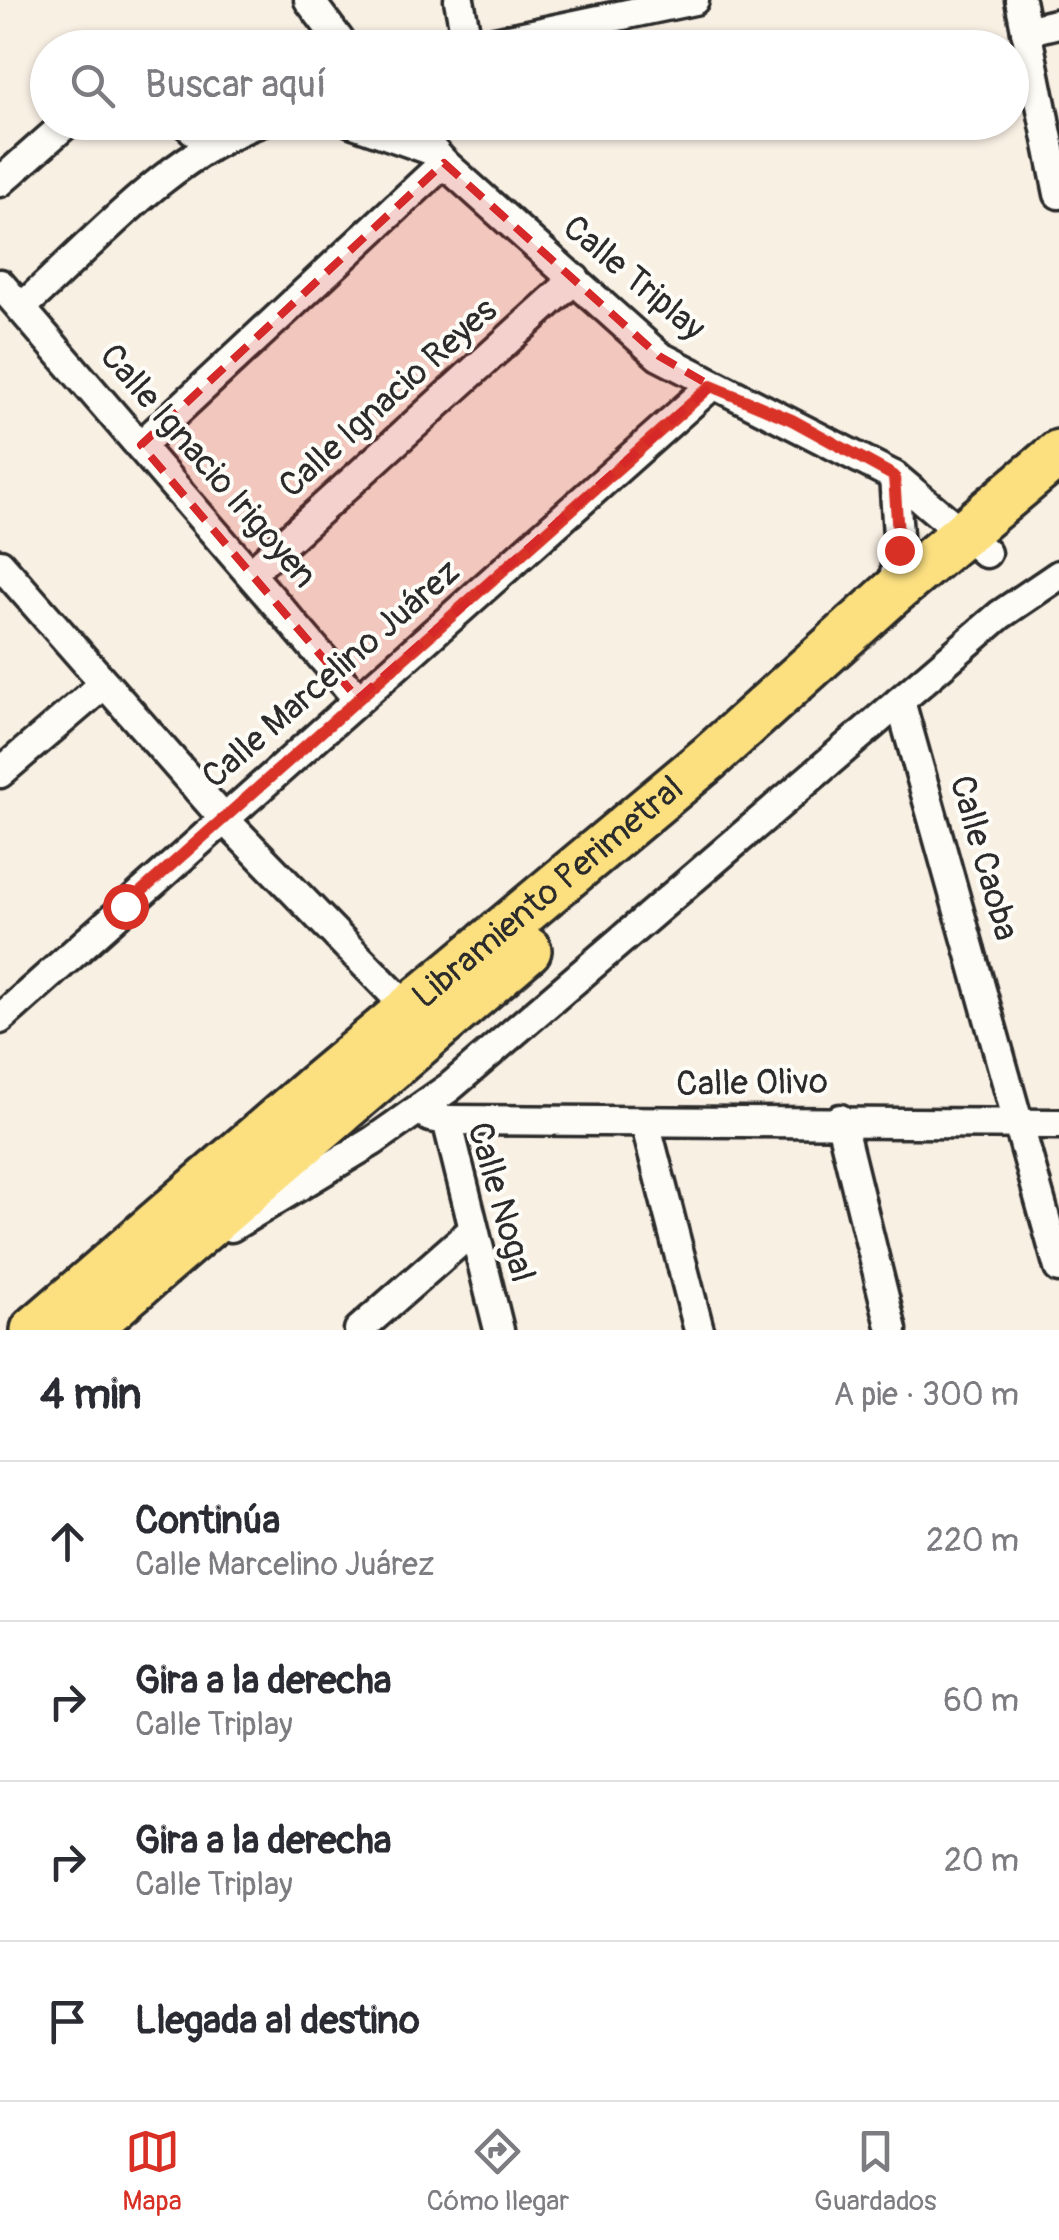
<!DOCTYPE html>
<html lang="es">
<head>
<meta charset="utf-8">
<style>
  :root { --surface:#fff; --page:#f7f7f7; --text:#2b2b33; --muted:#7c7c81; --line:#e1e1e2; --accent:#d93025 }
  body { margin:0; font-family:Pangolin,sans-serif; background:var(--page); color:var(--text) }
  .stop { position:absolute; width:30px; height:30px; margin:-22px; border:8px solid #d93025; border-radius:50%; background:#fff }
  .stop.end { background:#d93025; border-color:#fff; box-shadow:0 2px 10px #0008 }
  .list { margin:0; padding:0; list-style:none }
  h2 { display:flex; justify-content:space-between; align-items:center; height:130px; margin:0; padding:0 40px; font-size:42px }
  h2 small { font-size:32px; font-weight:400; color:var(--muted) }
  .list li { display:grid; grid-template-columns:65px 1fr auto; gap:30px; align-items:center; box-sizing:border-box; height:160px; padding:0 40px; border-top:2px solid var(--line) }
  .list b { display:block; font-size:38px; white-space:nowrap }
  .list p { margin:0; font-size:32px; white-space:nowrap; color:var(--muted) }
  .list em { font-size:32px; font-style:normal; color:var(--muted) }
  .icon { flex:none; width:55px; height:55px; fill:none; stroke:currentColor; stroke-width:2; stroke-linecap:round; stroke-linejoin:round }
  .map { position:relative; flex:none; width:1059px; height:1330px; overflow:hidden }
  .search { position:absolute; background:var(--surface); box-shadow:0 2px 8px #0004; left:30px; right:30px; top:30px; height:110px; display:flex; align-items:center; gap:25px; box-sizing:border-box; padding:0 35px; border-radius:55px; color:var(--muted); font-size:38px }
  .sheet { height:770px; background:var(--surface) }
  nav { display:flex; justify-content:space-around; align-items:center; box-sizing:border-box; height:140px; border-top:2px solid var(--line); background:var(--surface); font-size:28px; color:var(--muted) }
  nav a { display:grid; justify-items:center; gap:5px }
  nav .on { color:var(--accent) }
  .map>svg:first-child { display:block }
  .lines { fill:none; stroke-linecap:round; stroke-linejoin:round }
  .street-casing { stroke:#2b2b2b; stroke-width:35 }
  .primary-casing { stroke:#2b2b2b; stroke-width:52 }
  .street { stroke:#fdfcf7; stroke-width:28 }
  .primary { stroke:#fce080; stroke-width:45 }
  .route { stroke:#d93025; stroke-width:12 }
  .marked { fill:#d62828; fill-opacity:0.2; stroke:#d62828; stroke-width:8; stroke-dasharray:20 12; stroke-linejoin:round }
  .labels { text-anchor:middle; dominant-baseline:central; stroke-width:8; stroke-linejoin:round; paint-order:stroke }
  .street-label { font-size:35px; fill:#2b2b2b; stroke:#fdfcf7 }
</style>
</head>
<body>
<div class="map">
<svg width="1059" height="1330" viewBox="0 0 1059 1330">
  <rect width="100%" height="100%" fill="#f9f0e4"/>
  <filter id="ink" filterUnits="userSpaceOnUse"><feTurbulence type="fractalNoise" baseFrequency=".01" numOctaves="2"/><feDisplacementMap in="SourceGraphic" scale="20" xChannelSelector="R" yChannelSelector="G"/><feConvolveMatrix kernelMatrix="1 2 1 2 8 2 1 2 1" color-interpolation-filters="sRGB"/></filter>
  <g filter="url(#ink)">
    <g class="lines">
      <defs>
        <g id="street">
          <path d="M309 0 345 48"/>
          <path d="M459 0 468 47"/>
          <path d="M1020 0 1059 194"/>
          <path d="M1026 31 1059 23"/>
          <path d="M466 48 694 0"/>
          <path d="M184 122 211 145"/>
          <path d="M351 122 431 150"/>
          <path d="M407 122 444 163 659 356 894 476 986 553"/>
          <path d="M0 182 68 122"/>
          <path d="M0 284 358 699"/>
          <path d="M21 308C94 243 167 157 260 122"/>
          <path d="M141 445 444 163"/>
          <path d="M0 564 224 819 417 1018"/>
          <path d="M252 572 575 279"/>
          <path d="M892 593 899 550 894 476"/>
          <path d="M900 701 1059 1268"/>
          <path d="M0 773 103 685"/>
          <path d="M0 1019 711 386"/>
          <path d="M430 1117 447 1120 499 1330"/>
          <path d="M840 1119 892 1330"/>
          <path d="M447 1120 1059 1124"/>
          <path d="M645 1122 699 1330"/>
          <path d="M231 1227 373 1141 450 1087 1000 615 1059 575"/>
          <path d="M359 1330 473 1230"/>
        </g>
        <g id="primary">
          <path id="s1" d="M34 1330 316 1086 710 757 892 593 1059 453"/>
          <path d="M86 1330 528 950"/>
        </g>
      </defs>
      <use href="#street" class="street-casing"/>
      <use href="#primary" class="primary-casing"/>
      <use href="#street" class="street"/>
      <use href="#primary" class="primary"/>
    </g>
  </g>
  <g class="lines" filter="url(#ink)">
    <path class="route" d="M125 906 711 386 792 420 894 476 899 550"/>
  </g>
  <path class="marked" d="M444 163 659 356 711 386 358 699 141 445Z"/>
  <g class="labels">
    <g class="street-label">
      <text transform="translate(634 278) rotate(40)">Calle Triplay</text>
      <text transform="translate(388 398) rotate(-42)">Calle Ignacio Reyes</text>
      <text transform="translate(208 466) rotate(49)">Calle Ignacio Irigoyen</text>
      <text transform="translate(331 674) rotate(-41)">Calle Marcelino Juárez</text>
      <text transform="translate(984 858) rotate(74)">Calle Caoba</text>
      <text stroke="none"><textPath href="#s1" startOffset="675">Libramiento Perimetral</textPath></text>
      <text transform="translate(752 1083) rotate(-1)">Calle Olivo</text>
      <text transform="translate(501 1202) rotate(74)">Calle Nogal</text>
    </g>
  </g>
</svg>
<div class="stop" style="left:125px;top:906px"></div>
<div class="stop end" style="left:899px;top:550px"></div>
<div class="search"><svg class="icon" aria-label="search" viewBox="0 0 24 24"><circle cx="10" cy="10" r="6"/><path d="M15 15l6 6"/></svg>Buscar aquí</div>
</div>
<section class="sheet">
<h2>4 min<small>A pie · 300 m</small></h2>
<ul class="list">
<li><svg class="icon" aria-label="ahead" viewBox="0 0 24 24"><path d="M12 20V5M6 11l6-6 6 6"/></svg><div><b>Continúa</b><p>Calle Marcelino Juárez</p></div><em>220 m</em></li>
<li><svg class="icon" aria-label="right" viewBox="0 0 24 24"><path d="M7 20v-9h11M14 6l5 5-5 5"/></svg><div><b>Gira a la derecha</b><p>Calle Triplay</p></div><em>60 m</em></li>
<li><svg class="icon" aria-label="right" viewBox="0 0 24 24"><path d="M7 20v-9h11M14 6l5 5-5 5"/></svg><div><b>Gira a la derecha</b><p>Calle Triplay</p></div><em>20 m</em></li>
<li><svg class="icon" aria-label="arrive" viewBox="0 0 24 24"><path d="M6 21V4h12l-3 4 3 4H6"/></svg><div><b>Llegada al destino</b></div></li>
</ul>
</section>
<nav>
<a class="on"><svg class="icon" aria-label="map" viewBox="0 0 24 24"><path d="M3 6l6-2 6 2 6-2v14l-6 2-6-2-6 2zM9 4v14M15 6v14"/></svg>Mapa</a>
<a><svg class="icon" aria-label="directions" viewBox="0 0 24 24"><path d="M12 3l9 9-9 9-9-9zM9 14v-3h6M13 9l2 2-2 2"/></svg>Cómo llegar</a>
<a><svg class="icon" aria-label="saved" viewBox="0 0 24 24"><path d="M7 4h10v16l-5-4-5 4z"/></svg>Guardados</a>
</nav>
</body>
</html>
